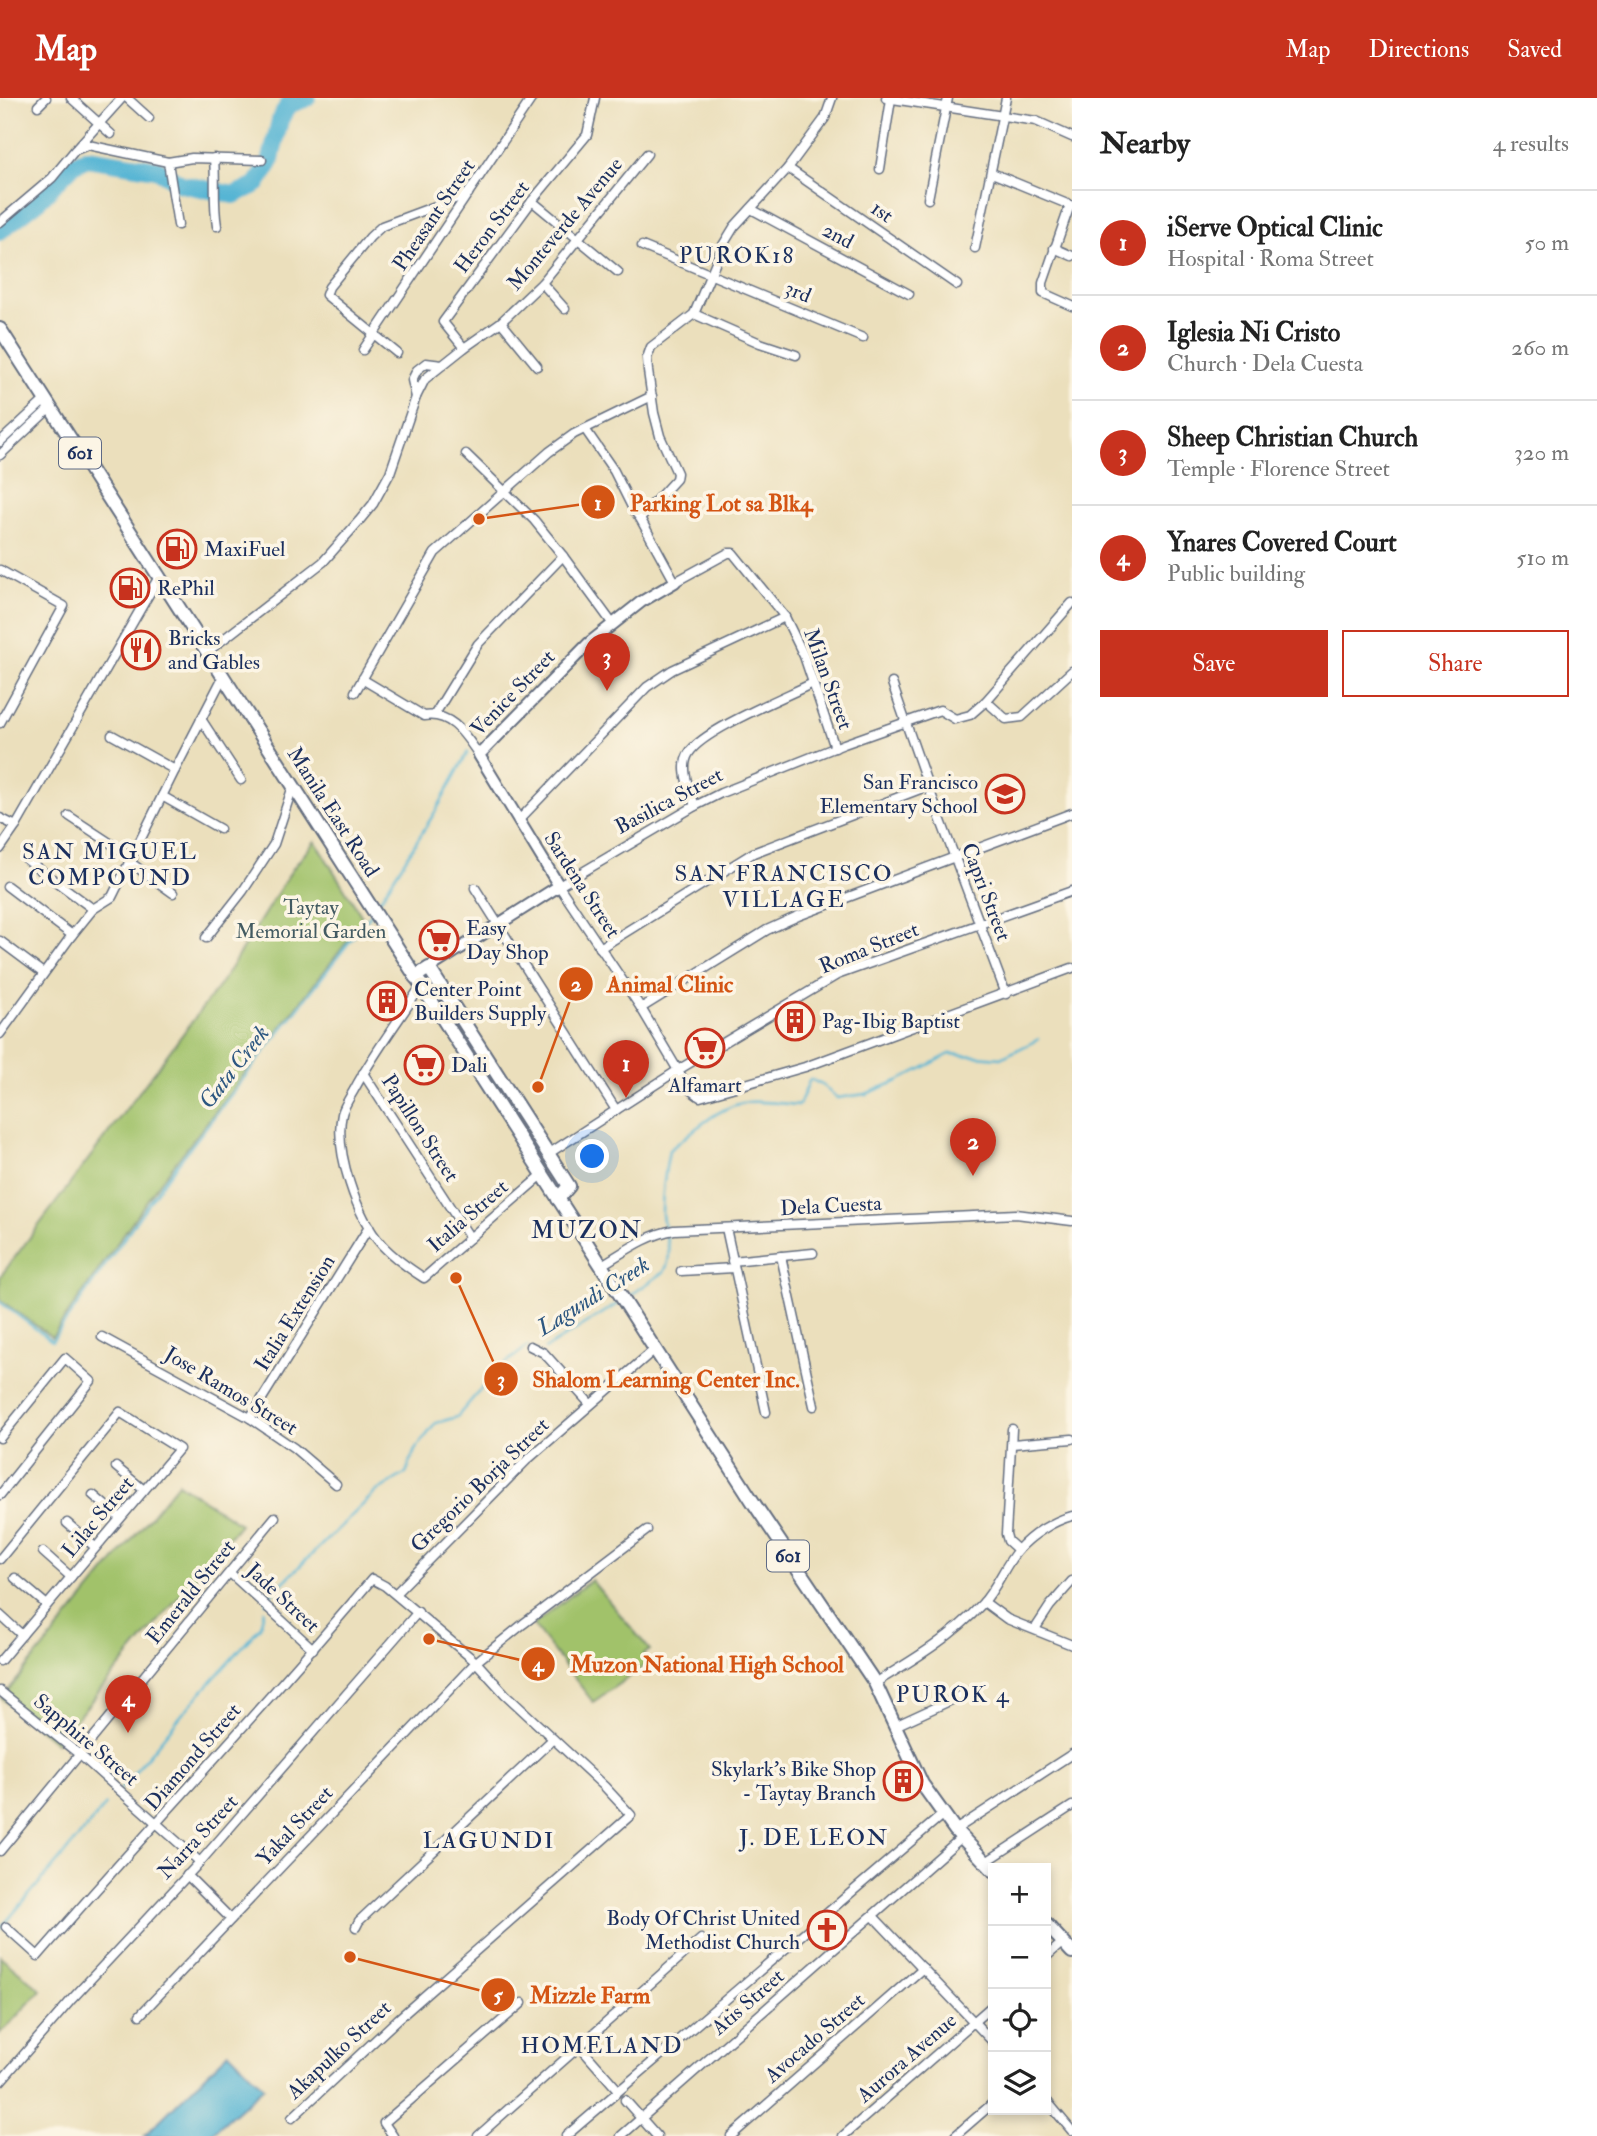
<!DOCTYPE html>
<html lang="en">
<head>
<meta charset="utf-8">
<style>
  :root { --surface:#fff; --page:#f2f2f2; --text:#222; --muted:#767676; --line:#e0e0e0; --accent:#c8321e }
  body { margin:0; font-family:"IM FELL Double Pica",serif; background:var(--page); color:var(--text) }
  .controls { position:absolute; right:21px; bottom:21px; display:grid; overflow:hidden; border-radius:0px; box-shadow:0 4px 10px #0003 }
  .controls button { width:63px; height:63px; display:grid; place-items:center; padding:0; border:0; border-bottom:2px solid var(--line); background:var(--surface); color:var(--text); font:35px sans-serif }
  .you { position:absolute; left:593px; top:1059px; width:24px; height:24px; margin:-18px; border:5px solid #fff; border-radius:50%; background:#1a73e8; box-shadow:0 0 0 10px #1a73e833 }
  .badge { display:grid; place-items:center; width:46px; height:46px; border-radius:50%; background:var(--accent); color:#fff; font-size:23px; font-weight:700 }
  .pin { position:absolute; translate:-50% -58px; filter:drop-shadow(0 2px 4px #0008) }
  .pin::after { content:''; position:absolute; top:37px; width:24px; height:21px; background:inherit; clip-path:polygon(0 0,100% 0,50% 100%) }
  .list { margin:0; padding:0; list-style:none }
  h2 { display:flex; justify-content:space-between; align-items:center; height:91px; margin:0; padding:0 28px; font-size:30px }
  h2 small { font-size:23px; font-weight:400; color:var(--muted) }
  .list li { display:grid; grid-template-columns:46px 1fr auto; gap:21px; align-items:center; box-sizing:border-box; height:105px; padding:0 28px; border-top:2px solid var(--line) }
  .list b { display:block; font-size:26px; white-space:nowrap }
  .list p { margin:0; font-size:23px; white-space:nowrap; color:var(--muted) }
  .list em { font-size:23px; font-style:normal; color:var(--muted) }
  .actions { display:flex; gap:14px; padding:21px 28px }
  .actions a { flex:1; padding:16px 0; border:2px solid var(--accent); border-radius:0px; text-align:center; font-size:24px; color:var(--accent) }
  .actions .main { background:var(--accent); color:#fff }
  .icon { flex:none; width:38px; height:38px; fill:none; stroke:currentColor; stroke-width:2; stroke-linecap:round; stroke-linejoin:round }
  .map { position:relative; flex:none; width:1072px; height:2038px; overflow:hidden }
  header { display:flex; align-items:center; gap:42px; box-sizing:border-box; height:98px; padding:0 35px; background:var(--accent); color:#fff }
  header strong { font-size:33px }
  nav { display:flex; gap:38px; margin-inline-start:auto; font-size:24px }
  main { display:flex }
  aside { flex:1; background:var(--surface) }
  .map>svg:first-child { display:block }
  .green { fill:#a1c26b; stroke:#5e7864; stroke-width:2 }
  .water { fill:#56b5d4; stroke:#387299; stroke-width:2 }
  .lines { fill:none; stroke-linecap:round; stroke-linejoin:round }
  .stream { stroke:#56b5d4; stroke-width:2.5 }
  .river { stroke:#56b5d4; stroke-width:18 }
  .street-casing { stroke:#646d7f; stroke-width:11 }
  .secondary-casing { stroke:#646d7f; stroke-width:14 }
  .primary-casing { stroke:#646d7f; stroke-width:16 }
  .street { stroke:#fff; stroke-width:8 }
  .secondary { stroke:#fff; stroke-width:10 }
  .primary { stroke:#fff; stroke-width:12 }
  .labels { text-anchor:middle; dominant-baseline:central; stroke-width:7; stroke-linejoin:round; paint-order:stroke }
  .shield { fill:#fcf5e5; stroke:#5e6a86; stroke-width:2 }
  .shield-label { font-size:19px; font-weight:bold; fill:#1b2f5e }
  .street-label { font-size:21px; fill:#1b2f5e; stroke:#fcf5e5 }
  .poi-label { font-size:21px; fill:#1b2f5e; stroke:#fcf5e5; text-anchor:start }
  .park-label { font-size:21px; fill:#435b62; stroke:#fcf5e5 }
  .neighbourhood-label { font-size:23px; letter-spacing:2px; fill:#1b2f5e; stroke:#fcf5e5 }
  .water-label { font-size:23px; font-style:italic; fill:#2d5781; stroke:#fcf5e5 }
  .quarter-label { font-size:24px; letter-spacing:2px; fill:#1b2f5e; stroke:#fcf5e5 }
  .leader { fill:none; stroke:#d45514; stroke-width:2.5 }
  .callout-dot { fill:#d45514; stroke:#fcf5e5; stroke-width:2.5 }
  .mark-label { font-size:21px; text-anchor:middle; font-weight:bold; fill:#fff }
  .callout-label { font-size:23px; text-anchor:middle; font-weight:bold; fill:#d45514; stroke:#fcf5e5; stroke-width:7; stroke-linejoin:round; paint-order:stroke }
</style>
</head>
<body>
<header>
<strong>Map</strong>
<nav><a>Map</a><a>Directions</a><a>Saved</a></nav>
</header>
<main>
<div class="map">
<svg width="1072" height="2038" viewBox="0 0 1072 2038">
  <rect width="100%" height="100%" fill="#fcf5e5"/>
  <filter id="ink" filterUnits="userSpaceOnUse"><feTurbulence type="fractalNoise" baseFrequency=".0143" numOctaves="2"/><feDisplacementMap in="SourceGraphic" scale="14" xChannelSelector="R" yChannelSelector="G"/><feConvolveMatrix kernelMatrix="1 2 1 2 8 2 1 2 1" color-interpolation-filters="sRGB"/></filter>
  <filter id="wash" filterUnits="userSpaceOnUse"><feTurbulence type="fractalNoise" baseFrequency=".00686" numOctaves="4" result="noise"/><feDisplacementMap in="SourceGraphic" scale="28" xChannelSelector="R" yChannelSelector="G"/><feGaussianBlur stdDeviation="1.57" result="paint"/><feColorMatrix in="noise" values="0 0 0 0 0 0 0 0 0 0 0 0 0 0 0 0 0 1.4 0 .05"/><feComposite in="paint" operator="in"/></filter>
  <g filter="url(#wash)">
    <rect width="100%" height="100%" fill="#ebdfbc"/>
    <g class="green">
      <path d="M315 743 364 822 155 1091 52 1239 0 1202V1179L221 885 293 770Z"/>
      <path d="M178 1385 240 1426 56 1645 2 1600Z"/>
      <path d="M591 1482 650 1552 643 1557 649 1565 593 1604 533 1527Z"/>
      <path d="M0 1858 41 1892 0 1936Z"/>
    </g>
    <path class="water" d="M229 1954 264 1989 209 2038H144Z"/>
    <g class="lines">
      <g class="stream">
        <path d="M376 808 437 711 468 654"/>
        <path d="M628 1199 664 1174C676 1155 662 1134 662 1114 662 1092 665 1073 669 1052 692 1035 720 1006 749 1004 766 1003 783 1006 799 1007L810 981 822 987 837 1000 866 996 898 983 950 956 1001 960 1039 941"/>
        <path d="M0 1204 52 1243 162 1086 371 816"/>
        <path d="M545 1251 619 1205"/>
        <path d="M266 1505 268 1499 377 1393 406 1375 415 1352 436 1325 457 1319 498 1271 528 1248"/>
        <path d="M121 1691 184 1614 260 1529 264 1512"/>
        <path d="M0 1831 106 1707"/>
      </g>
      <path class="river" d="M0 133 36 105 73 67 87 60 157 71 181 86 234 97 257 86 270 65 280 22 288 7 307 0"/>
    </g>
  </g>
  <g filter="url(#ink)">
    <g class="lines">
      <defs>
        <g id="street">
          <path d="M71 0 111 36"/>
          <path d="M127 0 149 20"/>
          <path d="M886 0 1036 23 1072 39"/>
          <path d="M38 8 46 0"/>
          <path d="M77 50 122 0"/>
          <path d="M214 60C216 83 213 105 217 128"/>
          <path d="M168 64 178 127"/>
          <path d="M788 70 957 187"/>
          <path d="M880 71 891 1"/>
          <path d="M992 75 1072 108"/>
          <path d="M928 101 948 0"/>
          <path d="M532 103 618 174"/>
          <path d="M1070 107 1043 185V195L1072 208"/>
          <path d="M751 111 909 196"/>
          <path d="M0 124 52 80 75 52 88 47 168 64 192 60 262 62"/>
          <path d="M642 148 863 240"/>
          <path d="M975 150 1006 0"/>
          <path d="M1054 150 1072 158"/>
          <path d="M542 185 565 211"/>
          <path d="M694 216 760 245 796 257"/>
          <path d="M501 224 537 268"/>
          <path d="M464 250 443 224 532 103 587 37 595 0"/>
          <path d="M363 252 532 0"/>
          <path d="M397 255 326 197 329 189 370 139 382 128 468 96"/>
          <path d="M416 299 412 282 417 272 426 265 442 267"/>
          <path d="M585 331 614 373 633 411 640 420 675 484 728 455H733L785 519 804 558 835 650"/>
          <path d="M0 344 45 302"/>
          <path d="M466 356 534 422 563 458 612 525"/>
          <path d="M0 357 50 310"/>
          <path d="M640 420 676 381 677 375 660 338 654 315 648 273 647 260 651 249 694 216 723 147 734 129 788 70 825 20 832 0"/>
          <path d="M0 472 64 508 0 625"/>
          <path d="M1072 505 986 603 970 617 955 621 940 612 844 646 721 695 695 708 559 788 641 910 689 991 700 999 805 969 1072 870"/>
          <path d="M207 554 323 464 359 423 373 406 390 375 416 299 425 281 464 250 501 224 542 185 647 56"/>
          <path d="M362 581 424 618C452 614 465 637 479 657"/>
          <path d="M892 585 928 688 1006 896"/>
          <path d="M355 594 435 455 549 354 574 336 652 298"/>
          <path d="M986 603 1006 621 1022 619 1072 573"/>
          <path d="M435 616 478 546 563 458"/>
          <path d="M201 621 241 682"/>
          <path d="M112 637 175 672"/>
          <path d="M162 698 220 731"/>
          <path d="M695 708C690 692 679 670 689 655 703 632 785 599 813 585"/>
          <path d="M69 718 133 760"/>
          <path d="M0 720 16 728 160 477"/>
          <path d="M518 723 647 589 672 572 785 519"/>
          <path d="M0 751 16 728"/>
          <path d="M27 762 93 811"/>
          <path d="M131 765 173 795"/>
          <path d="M7 788 72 837"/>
          <path d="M475 790 616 1012"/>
          <path d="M206 840 243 793 274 746 293 688"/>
          <path d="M0 843 43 875"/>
          <path d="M600 850 753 755 928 688"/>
          <path d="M421 888C399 922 373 956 354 992 350 999 344 1008 342 1016 334 1052 357 1120 382 1147 394 1160 410 1171 424 1180L542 1077"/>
          <path d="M641 910 767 832 798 818 1072 715"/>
          <path d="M0 936 72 837 93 811 112 799 175 672 223 579"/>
          <path d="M363 975 470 1140"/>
          <path d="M548 1056 678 972 837 877 1072 793"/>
          <path d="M726 1130 766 1314"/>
          <path d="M781 1158 814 1308"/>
          <path d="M732 1163 813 1155"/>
          <path d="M600 1168C624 1154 646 1137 674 1132L1016 1116 1072 1123"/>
          <path d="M681 1173 734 1170"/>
          <path d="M102 1239 250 1320 294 1350 336 1386"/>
          <path d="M530 1248 544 1255 590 1306"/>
          <path d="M250 1320 369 1129"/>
          <path d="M1012 1331 1006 1436 1008 1443 1018 1452"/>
          <path d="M0 1340 65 1260 91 1283 0 1397"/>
          <path d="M1012 1346 1072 1341"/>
          <path d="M116 1369 144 1392"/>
          <path d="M93 1397 120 1420"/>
          <path d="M67 1425 95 1449"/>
          <path d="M43 1454 71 1479"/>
          <path d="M0 1461 120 1314 179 1351 0 1563"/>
          <path d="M230 1475 313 1551"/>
          <path d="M15 1480 47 1507"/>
          <path d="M396 1495 527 1362 655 1251"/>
          <path d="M984 1504 1007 1521 1072 1547"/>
          <path d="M0 1517 22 1537"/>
          <path d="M1035 1531 1050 1508 1072 1483"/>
          <path d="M875 1585C913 1562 952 1539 982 1506 997 1490 1004 1468 1018 1452 1031 1437 1053 1423 1072 1418"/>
          <path d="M0 1593 80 1657 200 1764"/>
          <path d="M895 1628 971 1593"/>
          <path d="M955 1732 1072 1656"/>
          <path d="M0 1753 275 1419"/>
          <path d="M986 1764 1072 1708"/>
          <path d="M187 1777 231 1821"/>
          <path d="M873 1818 993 1944"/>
          <path d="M6 1829 38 1858C148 1731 264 1610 372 1481L385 1488 476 1564 505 1596 605 1689 631 1717 398 1921 292 2020"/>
          <path d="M356 1829 359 1823 553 1641"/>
          <path d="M1046 1859 1063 1844"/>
          <path d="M140 1917 476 1564 523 1526 647 1432"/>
          <path d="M581 1950 618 1992"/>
          <path d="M0 1984 72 1901 200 1764 418 1514"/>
          <path d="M625 2002 657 2038"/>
          <path d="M1046 2002 1072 2033"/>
          <path d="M393 2038 384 2025 522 1905"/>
          <path d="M478 2038 701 1841"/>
          <path d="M566 2038 942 1717"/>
          <path d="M621 2038 962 1739"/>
          <path d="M731 2038 923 1870"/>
          <path d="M843 2038 993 1907"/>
          <path d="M955 2038 993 2005"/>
        </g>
        <path id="secondary" d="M429 870 559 788 479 657 589 545 641 504 675 484"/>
        <g id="primary">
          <path d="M0 231 755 1407 875 1585 922 1686 955 1732 993 1772"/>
          <path d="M415 879 429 870 569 1088 558 1101"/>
          <path d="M1046 1826 1072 1854"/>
        </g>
      </defs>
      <use href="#street" class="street-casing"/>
      <use href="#secondary" class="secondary-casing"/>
      <use href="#primary" class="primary-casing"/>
      <use href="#street" class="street"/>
      <use href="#secondary" class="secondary"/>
      <use href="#primary" class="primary"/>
    </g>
  </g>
  <defs>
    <symbol id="fuel-ring" viewBox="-11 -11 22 22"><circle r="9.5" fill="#fcf5e5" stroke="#c8321e" stroke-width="1.5"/><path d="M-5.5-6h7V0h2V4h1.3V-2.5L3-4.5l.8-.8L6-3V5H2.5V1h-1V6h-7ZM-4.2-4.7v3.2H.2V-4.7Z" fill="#c8321e"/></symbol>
    <symbol id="restaurant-ring" viewBox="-11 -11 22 22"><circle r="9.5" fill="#fcf5e5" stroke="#c8321e" stroke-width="1.5"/><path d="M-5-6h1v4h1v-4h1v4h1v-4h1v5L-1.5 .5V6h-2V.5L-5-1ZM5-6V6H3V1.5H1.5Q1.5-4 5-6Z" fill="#c8321e"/></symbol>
    <symbol id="school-ring" viewBox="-11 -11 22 22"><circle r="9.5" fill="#fcf5e5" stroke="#c8321e" stroke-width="1.5"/><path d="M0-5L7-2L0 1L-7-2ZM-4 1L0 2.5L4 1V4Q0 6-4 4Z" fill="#c8321e"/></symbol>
    <symbol id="supermarket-ring" viewBox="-11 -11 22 22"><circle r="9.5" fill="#fcf5e5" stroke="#c8321e" stroke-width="1.5"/><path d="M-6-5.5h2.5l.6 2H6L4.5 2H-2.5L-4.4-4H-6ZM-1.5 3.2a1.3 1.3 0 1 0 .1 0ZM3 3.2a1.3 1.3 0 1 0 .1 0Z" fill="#c8321e"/></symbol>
    <symbol id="building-ring" viewBox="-11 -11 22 22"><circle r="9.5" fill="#fcf5e5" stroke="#c8321e" stroke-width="1.5"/><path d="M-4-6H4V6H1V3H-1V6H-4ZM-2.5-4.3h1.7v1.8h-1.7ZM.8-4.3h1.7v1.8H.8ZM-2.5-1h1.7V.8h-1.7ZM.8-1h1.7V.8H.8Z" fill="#c8321e"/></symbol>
    <symbol id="church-ring" viewBox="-11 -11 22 22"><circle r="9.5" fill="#fcf5e5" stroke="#c8321e" stroke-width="1.5"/><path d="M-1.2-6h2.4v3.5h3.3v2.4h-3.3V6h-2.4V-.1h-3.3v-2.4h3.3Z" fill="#c8321e"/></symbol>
  </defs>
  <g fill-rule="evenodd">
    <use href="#fuel-ring" x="155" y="429" width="44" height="44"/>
    <use href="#fuel-ring" x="108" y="468" width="44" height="44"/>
    <use href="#restaurant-ring" x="119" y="530" width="44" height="44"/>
    <use href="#school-ring" x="983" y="674" width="44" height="44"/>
    <use href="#supermarket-ring" x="417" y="820" width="44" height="44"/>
    <use href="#building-ring" x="365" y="881" width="44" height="44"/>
    <use href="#building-ring" x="773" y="901" width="44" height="44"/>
    <use href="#supermarket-ring" x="683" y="928" width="44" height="44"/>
    <use href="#supermarket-ring" x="402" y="945" width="44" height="44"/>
    <use href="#building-ring" x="881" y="1661" width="44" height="44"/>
    <use href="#church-ring" x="805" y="1810" width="44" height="44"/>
  </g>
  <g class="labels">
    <g class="shield">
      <rect x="59" y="339.5" width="42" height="31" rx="5"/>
      <rect x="767" y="1442.5" width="42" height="31" rx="5"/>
    </g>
    <g class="shield-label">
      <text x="80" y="355">601</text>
      <text x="788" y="1458">601</text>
    </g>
    <g class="street-label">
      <text transform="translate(882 114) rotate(35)">1st</text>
      <text transform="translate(434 117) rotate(-56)">Pheasant Street</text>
      <text transform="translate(565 126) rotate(-50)">Monteverde Avenue</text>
      <text transform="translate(492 129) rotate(-53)">Heron Street</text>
      <text transform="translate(838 138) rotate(28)">2nd</text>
      <text transform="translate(798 194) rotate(23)">3rd</text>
      <text transform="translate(828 581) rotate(70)">Milan Street</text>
      <text transform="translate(513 595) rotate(-46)">Venice Street</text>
      <text transform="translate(669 703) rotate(-28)">Basilica Street</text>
      <text transform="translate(333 714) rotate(57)">Manila East Road</text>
      <text transform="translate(582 787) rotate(57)">Sardena Street</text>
      <text transform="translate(986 794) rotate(69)">Capri Street</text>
      <text transform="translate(869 850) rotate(-22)">Roma Street</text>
      <text transform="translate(420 1030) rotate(57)">Papillon Street</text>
      <text transform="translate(831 1108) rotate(-3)">Dela Cuesta</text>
      <text transform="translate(468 1118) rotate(-41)">Italia Street</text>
      <text transform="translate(295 1215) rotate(-58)">Italia Extension</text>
      <text transform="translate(231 1293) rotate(31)">Jose Ramos Street</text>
      <text transform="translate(480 1387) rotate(-44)">Gregorio Borja Street</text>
      <text transform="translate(98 1419) rotate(-50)">Lilac Street</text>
      <text transform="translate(191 1494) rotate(-51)">Emerald Street</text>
      <text transform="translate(283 1500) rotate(43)">Jade Street</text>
      <text transform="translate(86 1642) rotate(40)">Sapphire Street</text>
      <text transform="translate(193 1659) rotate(-49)">Diamond Street</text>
      <text transform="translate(295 1728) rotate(-47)">Yakal Street</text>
      <text transform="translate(198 1739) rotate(-47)">Narra Street</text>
      <text transform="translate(748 1904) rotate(-41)">Atis Street</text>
      <text transform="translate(815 1940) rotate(-41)">Avocado Street</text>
      <text transform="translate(339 1952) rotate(-43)">Akapulko Street</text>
      <text transform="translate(907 1960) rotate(-41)">Aurora Avenue</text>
    </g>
    <g class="poi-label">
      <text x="204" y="451">MaxiFuel</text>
      <text x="157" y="490">RePhil</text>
      <text x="168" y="540">Bricks<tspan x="168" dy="24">and Gables</tspan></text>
      <text x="978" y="684" text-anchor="end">San Francisco<tspan x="978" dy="24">Elementary School</tspan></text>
      <text x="466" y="830">Easy<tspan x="466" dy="24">Day Shop</tspan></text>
      <text x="414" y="891">Center Point<tspan x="414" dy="24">Builders Supply</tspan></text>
      <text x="822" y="923">Pag-Ibig Baptist</text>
      <text x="451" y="967">Dali</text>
      <text x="705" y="987" text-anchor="middle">Alfamart</text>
      <text x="876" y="1671" text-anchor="end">Skylark's Bike Shop<tspan x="876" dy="24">- Taytay Branch</tspan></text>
      <text x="800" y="1820" text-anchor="end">Body Of Christ United<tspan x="800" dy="24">Methodist Church</tspan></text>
    </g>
    <g class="park-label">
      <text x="311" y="809">Taytay<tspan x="311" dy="24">Memorial Garden</tspan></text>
    </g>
    <g class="neighbourhood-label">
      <text x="737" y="157">PUROK18</text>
      <text x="110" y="753">SAN MIGUEL<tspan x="110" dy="26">COMPOUND</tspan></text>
      <text x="784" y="775">SAN FRANCISCO<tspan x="784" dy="26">VILLAGE</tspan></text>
      <text x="953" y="1596">PUROK 4</text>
      <text x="814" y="1739">J. DE LEON</text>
      <text x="489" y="1742">LAGUNDI</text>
      <text x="602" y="1947">HOMELAND</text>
    </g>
    <g class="water-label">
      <text transform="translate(234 969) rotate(-52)">Gata Creek</text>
      <text transform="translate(593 1198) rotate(-32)">Lagundi Creek</text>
    </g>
    <g class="quarter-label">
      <text x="587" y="1132">MUZON</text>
    </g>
  </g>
  <path class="leader" d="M479 421L598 404M538 989L576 886M456 1180L501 1281M429 1541L538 1566M350 1859L498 1897"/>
  <g class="callout-dot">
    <circle cx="479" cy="421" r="7"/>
    <circle cx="538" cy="989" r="7"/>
    <circle cx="456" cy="1180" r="7"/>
    <circle cx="429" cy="1541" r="7"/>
    <circle cx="350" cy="1859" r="7"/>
    <circle cx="598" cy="404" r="18"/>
    <circle cx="576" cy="886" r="18"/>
    <circle cx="501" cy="1281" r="18"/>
    <circle cx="538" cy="1566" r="18"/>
    <circle cx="498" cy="1897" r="18"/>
  </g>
  <g class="mark-label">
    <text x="598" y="412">1</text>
    <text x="576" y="893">2</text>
    <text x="501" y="1288">3</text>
    <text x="538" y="1573">4</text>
    <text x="498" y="1904">5</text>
  </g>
  <g class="callout-label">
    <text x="721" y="413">Parking Lot sa Blk4</text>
    <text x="670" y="894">Animal Clinic</text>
    <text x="666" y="1289">Shalom Learning Center Inc.</text>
    <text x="707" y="1574">Muzon National High School</text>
    <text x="590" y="1905">Mizzle Farm</text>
  </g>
</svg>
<div class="controls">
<button>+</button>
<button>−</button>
<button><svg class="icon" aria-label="locate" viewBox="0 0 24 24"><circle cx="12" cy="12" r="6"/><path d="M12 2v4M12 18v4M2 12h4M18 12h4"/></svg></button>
<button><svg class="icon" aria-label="layers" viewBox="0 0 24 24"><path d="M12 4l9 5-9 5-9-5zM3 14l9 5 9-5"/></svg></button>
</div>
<div class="you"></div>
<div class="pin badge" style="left:626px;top:1000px">1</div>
<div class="pin badge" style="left:973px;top:1078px">2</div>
<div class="pin badge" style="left:607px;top:593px">3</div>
<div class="pin badge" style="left:128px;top:1635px">4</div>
</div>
<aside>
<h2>Nearby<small>4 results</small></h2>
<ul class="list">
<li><span class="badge">1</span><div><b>iServe Optical Clinic</b><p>Hospital · Roma Street</p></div><em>50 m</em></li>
<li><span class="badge">2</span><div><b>Iglesia Ni Cristo</b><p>Church · Dela Cuesta</p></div><em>260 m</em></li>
<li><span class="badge">3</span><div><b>Sheep Christian Church</b><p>Temple · Florence Street</p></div><em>320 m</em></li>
<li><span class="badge">4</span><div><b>Ynares Covered Court</b><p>Public building</p></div><em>510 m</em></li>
</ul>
<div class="actions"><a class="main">Save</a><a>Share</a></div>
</aside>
</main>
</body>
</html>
